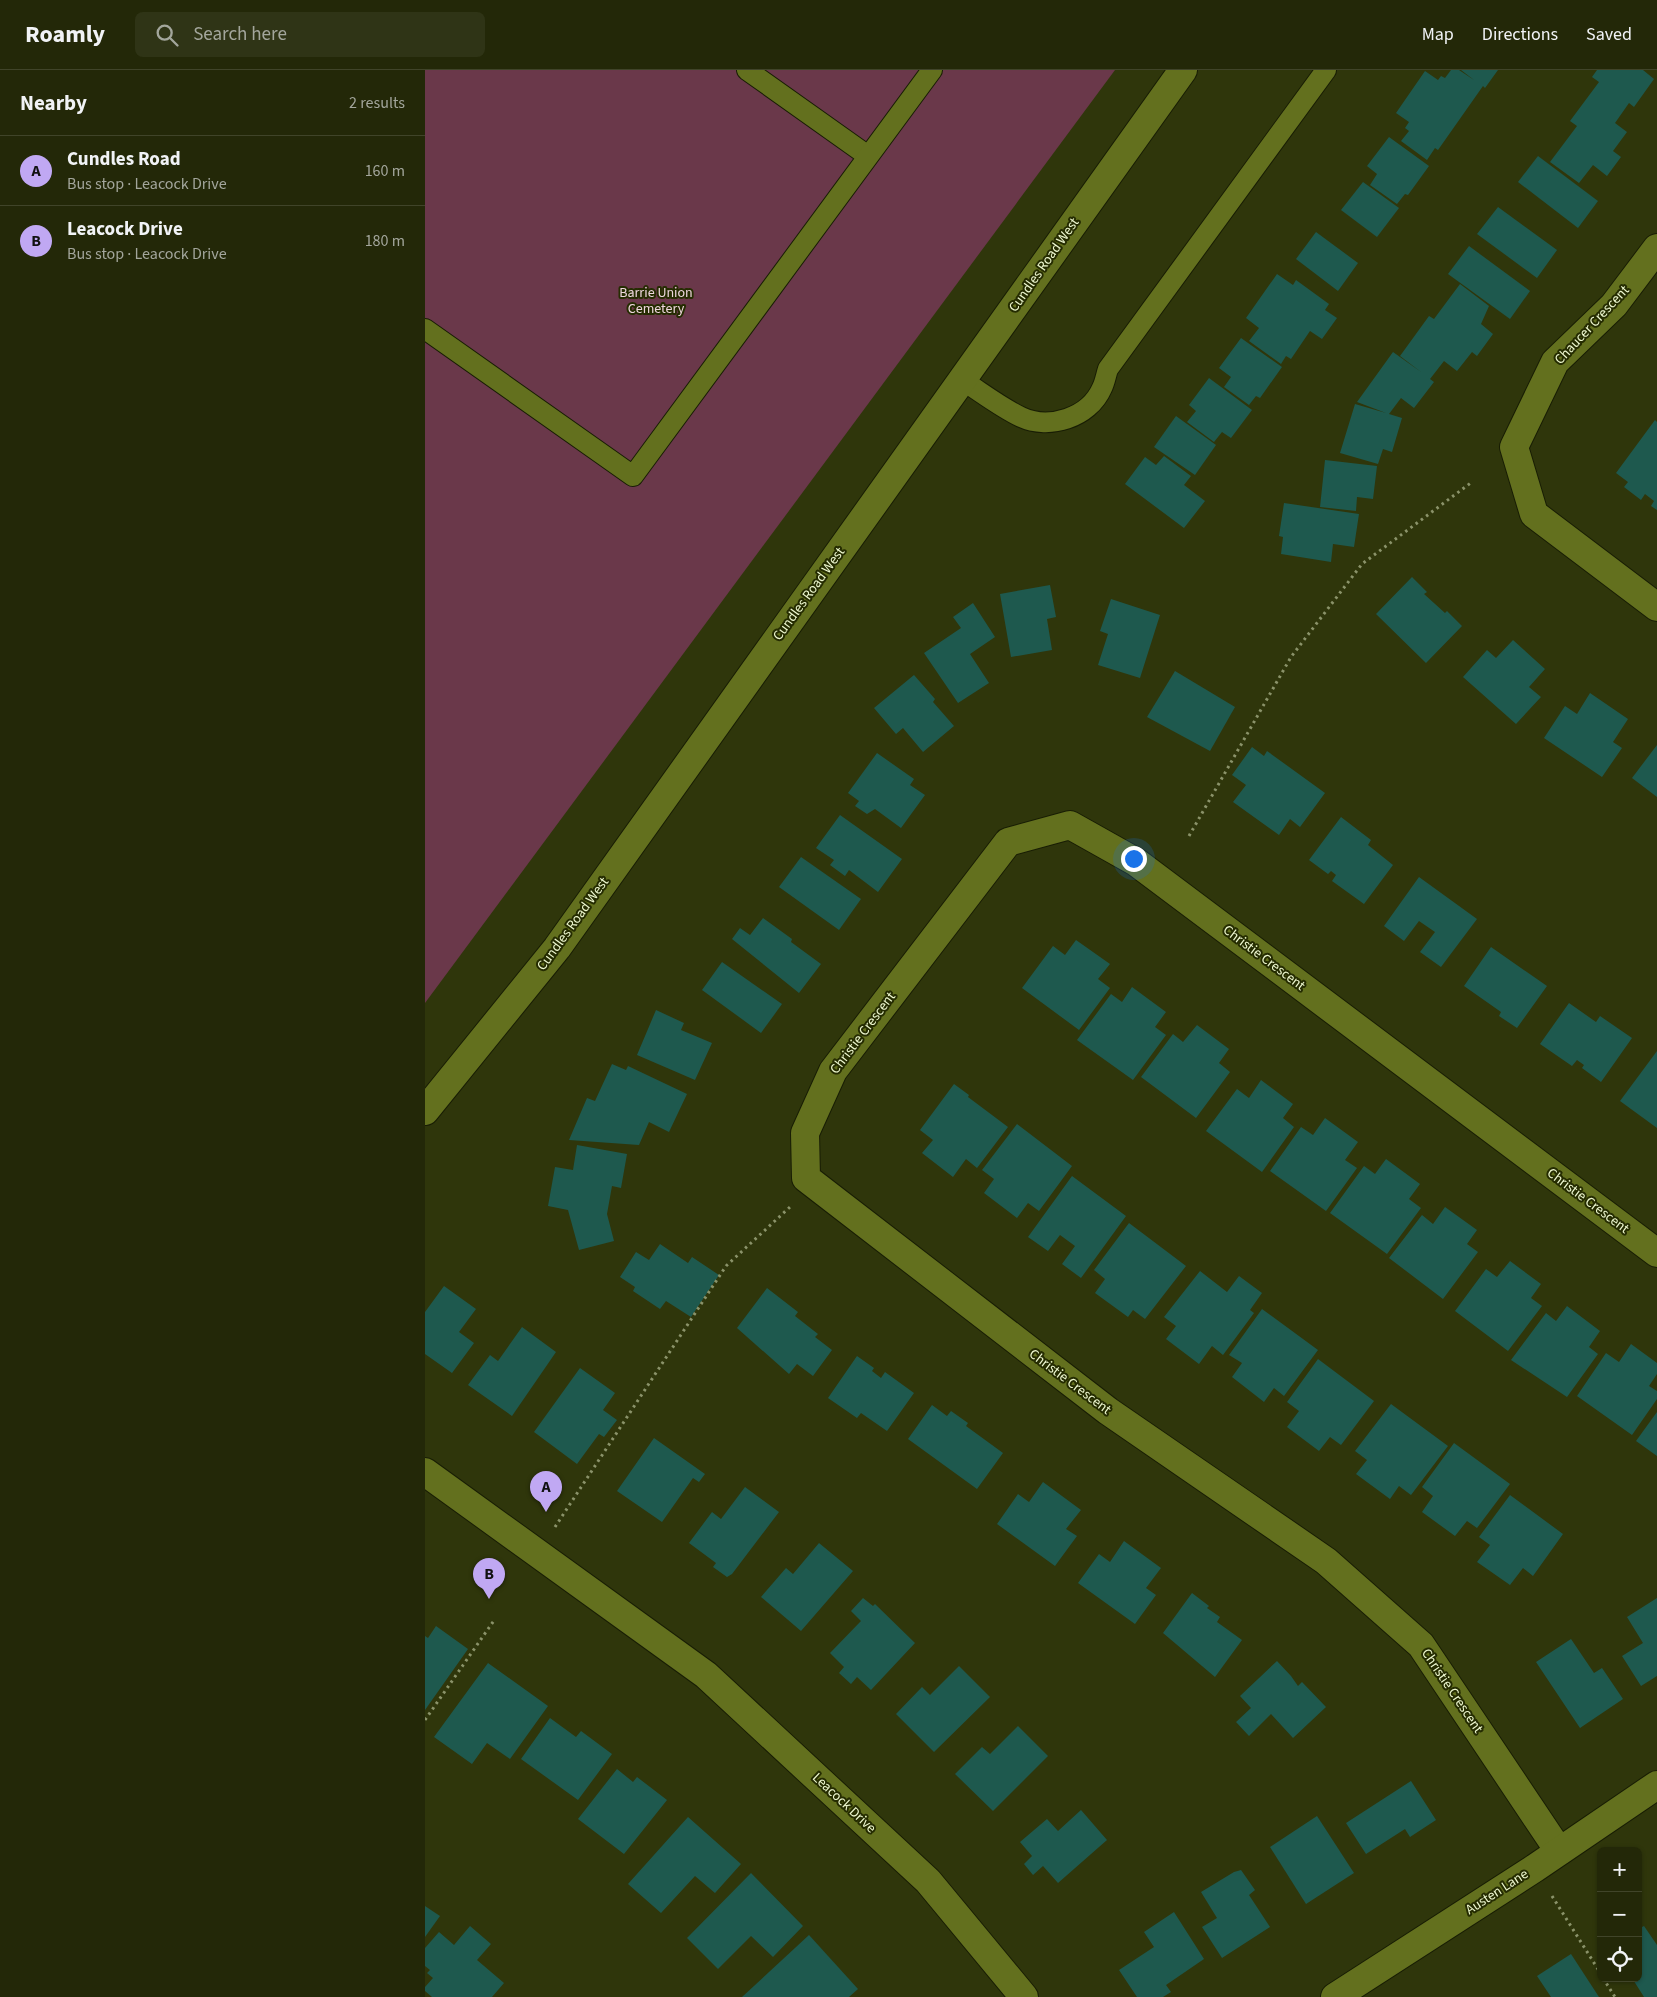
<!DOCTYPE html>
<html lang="en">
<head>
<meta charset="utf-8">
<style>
  :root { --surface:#232808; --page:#2f3416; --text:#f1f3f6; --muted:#a3a69c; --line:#404429; --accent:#c0a8f3 }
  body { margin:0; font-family:"Source Sans 3",sans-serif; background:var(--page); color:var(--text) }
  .controls { position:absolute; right:15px; bottom:15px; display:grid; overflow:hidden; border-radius:8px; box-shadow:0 1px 4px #0004 }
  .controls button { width:45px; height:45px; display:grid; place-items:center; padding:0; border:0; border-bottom:1px solid var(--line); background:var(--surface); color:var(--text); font:25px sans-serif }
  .you { position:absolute; left:708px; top:788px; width:18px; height:18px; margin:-12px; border:4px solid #fff; border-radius:50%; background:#1a73e8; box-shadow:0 0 0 8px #1a73e833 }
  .badge { display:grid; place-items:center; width:32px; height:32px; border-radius:50%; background:var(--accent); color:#111; font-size:16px; font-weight:700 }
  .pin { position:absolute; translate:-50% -41px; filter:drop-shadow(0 1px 2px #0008) }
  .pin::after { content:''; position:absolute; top:26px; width:18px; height:15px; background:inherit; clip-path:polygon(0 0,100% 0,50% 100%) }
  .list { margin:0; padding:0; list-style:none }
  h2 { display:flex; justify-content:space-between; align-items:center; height:65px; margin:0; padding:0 20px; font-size:21px }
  h2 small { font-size:16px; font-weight:400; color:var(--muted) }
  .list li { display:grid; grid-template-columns:32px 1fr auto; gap:15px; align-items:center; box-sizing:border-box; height:70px; padding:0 20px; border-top:1px solid var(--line) }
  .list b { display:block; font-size:19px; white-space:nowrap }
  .list p { margin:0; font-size:16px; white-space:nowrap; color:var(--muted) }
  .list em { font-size:16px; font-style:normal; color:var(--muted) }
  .icon { flex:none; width:28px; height:28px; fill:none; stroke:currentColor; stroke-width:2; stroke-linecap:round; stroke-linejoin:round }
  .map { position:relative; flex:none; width:1232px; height:1927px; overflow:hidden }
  header { display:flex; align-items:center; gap:30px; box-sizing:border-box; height:70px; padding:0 25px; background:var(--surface); border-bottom:1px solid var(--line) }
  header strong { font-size:24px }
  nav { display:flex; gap:28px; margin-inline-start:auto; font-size:18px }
  .search { width:350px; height:45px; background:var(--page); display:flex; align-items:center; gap:12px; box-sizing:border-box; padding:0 18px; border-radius:8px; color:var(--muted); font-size:19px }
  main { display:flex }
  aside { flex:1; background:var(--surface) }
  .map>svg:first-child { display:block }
  .green { fill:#6a384a }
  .building { fill:#1e594e }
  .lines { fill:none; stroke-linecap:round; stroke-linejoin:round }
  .lane-casing { stroke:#181d04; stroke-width:22 }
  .street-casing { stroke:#181d04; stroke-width:30 }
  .secondary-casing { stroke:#181d04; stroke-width:30 }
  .path { stroke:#8b936a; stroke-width:3; stroke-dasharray:2.5 4; stroke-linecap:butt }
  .lane { stroke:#63701e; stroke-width:20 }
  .street { stroke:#63701e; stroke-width:28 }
  .secondary { stroke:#63701e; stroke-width:28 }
  .labels { text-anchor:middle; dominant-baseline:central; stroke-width:4; stroke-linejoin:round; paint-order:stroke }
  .street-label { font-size:14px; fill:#eef8d0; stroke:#252c01 }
  .park-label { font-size:14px; fill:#efd7de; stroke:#252c01 }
</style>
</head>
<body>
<header>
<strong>Roamly</strong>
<div class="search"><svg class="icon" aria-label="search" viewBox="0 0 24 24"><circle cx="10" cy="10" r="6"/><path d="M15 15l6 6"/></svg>Search here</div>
<nav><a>Map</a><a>Directions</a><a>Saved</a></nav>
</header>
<main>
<aside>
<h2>Nearby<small>2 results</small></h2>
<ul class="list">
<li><span class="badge">A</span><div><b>Cundles Road</b><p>Bus stop · Leacock Drive</p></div><em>160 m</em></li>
<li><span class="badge">B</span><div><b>Leacock Drive</b><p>Bus stop · Leacock Drive</p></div><em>180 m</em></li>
</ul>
</aside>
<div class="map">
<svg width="1232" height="1927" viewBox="0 0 1232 1927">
  <rect width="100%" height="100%" fill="#2f360b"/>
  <path class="green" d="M0 0H690L0 933Z"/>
  <g class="building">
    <path d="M1026 0H1034L1049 10 1036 0H1073L1060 18 1058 16 1013 80 1010 78 1002 90 976 71 984 61 980 58 984 52 971 43 1000 1 1013 10 1016 6 1020 8Z"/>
    <path d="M1172 0H1218L1229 9 1209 37 1204 33 1190 53 1202 62 1188 81 1196 87 1182 106 1168 95 1154 113 1125 92 1152 56 1145 51 1174 12 1167 7Z"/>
    <path d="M964 67 1004 96 983 125 980 124 972 134 945 115 952 104 942 96Z"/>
    <path d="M1113 86 1173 131 1153 158 1093 112Z"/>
    <path d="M938 112 974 138 952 167 916 140Z"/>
    <path d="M1073 137 1132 180 1112 208 1052 164Z"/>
    <path d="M891 162 933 193 913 221 871 189Z"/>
    <path d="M1044 176 1105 221 1085 249 1023 204Z"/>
    <path d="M852 204 868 215 871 210 904 234 900 240 912 248 897 269 885 261 866 289 861 286 856 294 824 271 834 258 821 248Z"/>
    <path d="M1035 214 1064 236 1056 254 1068 264 1052 286 1047 282 1032 301 1019 291 1005 309 1009 312 989 338 976 328 964 344 977 348 967 382 958 379 953 394 915 383 930 334 961 343 932 332 968 282 996 302 975 286 1004 246 1009 249Z"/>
    <path d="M816 268 857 297 835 328 831 326 824 335 799 317 806 307 794 298Z"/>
    <path d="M784 308 827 340 806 368 797 362 789 372 762 352 771 341 764 335Z"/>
    <path d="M751 346 791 375 770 405 729 377Z"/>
    <path d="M1230 350 1232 352V440L1226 436 1229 431 1220 424 1216 430 1199 417 1203 412 1191 403Z"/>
    <path d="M739 386 766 406 759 415 780 431 759 458 700 414 720 387 731 395Z"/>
    <path d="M900 390 952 396 948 429 932 427 931 441 895 437Z"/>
    <path d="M859 433 934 444 929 477 908 474 906 492 856 484 858 467 854 466Z"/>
    <path d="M987 507 1002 522 999 524 1020 543 1022 541 1037 556 1001 593 951 544Z"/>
    <path d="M625 515 631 547 622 549 627 580 586 587 575 524Z"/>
    <path d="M686 529 735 545 715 608 673 595 683 564 675 561Z"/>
    <path d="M548 533 570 567 545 584 564 613 533 633 499 583 536 558 528 547Z"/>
    <path d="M1088 570 1120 599 1104 617 1116 627 1091 654 1038 607 1062 580 1071 588Z"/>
    <path d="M750 601 810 637 785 681 722 647Z"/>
    <path d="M489 605 510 629 508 632 529 656 498 682 478 658 471 664 449 638Z"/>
    <path d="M1165 623 1203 649 1188 672 1197 678 1177 707 1119 668 1140 636 1152 644Z"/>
    <path d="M1232 675V727L1207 708Z"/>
    <path d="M827 677 839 686 842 681 900 723 875 757 865 749 854 765 808 732 821 715 807 705Z"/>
    <path d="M452 683 489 709 485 715 500 725 476 758 450 739 442 744 430 736 434 731 423 723Z"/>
    <path d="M415 745 477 789 453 822 424 800 420 806 405 795 409 790 391 778Z"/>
    <path d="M916 747 946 770 943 775 968 795 939 834 907 811 911 805 906 801 903 804 884 790Z"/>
    <path d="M376 787 436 829 414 860 354 817Z"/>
    <path d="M994 807 1052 849 1016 897 995 882 1010 862 994 851 979 871 959 856Z"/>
    <path d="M338 848 367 869 366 872 396 894 374 923 307 869 315 858 325 865Z"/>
    <path d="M651 870 685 894 673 909 685 918 654 960 597 918 628 876 640 885Z"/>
    <path d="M1066 877 1122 916 1092 958 1074 946 1076 942 1039 916Z"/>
    <path d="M297 892 357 934 336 963 277 920Z"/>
    <path d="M707 917 741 942 730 957 741 965 708 1010 652 970 686 924 697 932Z"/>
    <path d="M1144 933 1171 952 1175 946 1207 968 1176 1012 1157 998 1159 995 1152 990 1147 996 1115 974Z"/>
    <path d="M231 940 259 953 256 960 287 973 270 1010 212 985Z"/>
    <path d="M772 955 804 979 794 993 805 1002 771 1048 716 1007 748 964 758 972Z"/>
    <path d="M1232 981V1058L1195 1031Z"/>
    <path d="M187 994 201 1000 203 996 262 1024 244 1062 224 1052 214 1075 144 1070 162 1028 170 1031Z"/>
    <path d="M836 1010 868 1034 858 1048 869 1057 837 1102 781 1061 812 1019 824 1028Z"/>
    <path d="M529 1014 544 1025 543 1027 583 1057 552 1098 541 1089 528 1107 497 1083 508 1070 495 1060Z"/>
    <path d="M900 1048 933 1072 920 1090 932 1098 901 1141 845 1101 876 1057 888 1065Z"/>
    <path d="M592 1054 647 1096 614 1141 603 1133 592 1148 559 1123 569 1109 557 1100Z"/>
    <path d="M152 1075 202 1084 196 1118 187 1116 182 1144 189 1171 154 1180 143 1140 123 1136 130 1097 148 1100Z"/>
    <path d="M961 1089 995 1114 984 1129 996 1138 962 1184 905 1143 939 1096 950 1104Z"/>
    <path d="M647 1106 701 1146 656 1208 637 1194 650 1176 635 1165 623 1181 603 1167Z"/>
    <path d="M1020 1137 1052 1160 1042 1174 1053 1182 1018 1229 964 1188 997 1145 1008 1154Z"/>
    <path d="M704 1153 761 1196 720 1249 708 1240 703 1247 670 1223 680 1209 669 1200Z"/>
    <path d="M235 1174 263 1193 267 1187 294 1205 266 1247 241 1231 235 1239 208 1221 210 1217 195 1207 211 1182 224 1190Z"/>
    <path d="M1085 1191 1116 1214 1106 1228 1117 1236 1083 1281 1030 1241 1061 1199 1072 1207Z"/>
    <path d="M775 1201 802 1222 814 1206 837 1223 825 1240 829 1243 798 1285 787 1276 774 1294 741 1269 751 1256 739 1247Z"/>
    <path d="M19 1216 51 1239 34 1262 49 1273 27 1303 0 1284V1242Z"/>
    <path d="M342 1218 373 1242 370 1246 393 1264 390 1267 407 1280 388 1306 372 1294 364 1304 312 1258Z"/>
    <path d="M1142 1236 1175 1261 1164 1277 1173 1284 1142 1327 1086 1290 1121 1243 1131 1251Z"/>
    <path d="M837 1239 893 1280 859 1326 849 1318 839 1332 807 1307 817 1293 804 1285Z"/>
    <path d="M97 1257 131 1282 87 1346 43 1315 65 1285 73 1291Z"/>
    <path d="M1206 1274 1232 1293V1304L1224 1316 1232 1321V1329L1207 1365 1152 1326 1181 1283 1194 1292Z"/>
    <path d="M432 1286 449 1298 447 1301 456 1308 460 1302 489 1323 462 1361 436 1343 432 1348 403 1328Z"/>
    <path d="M893 1289 949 1331 916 1375 905 1367 894 1381 862 1357 874 1341 862 1332Z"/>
    <path d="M155 1298 190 1323 178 1340 192 1350 179 1367 174 1364 152 1394 109 1362Z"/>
    <path d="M966 1334 1023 1376 986 1425 974 1416 965 1429 931 1404 942 1390 930 1381Z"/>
    <path d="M507 1335 522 1346 526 1341 543 1353 541 1356 578 1383 552 1419 483 1369Z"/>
    <path d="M1232 1342V1386L1211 1371Z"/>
    <path d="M229 1368 280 1404 274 1412 268 1408 237 1452 192 1421Z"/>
    <path d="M1029 1373 1085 1414 1052 1458 1042 1451 1030 1466 997 1442 1008 1426 997 1417Z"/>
    <path d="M618 1412 656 1440 641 1459 652 1466 630 1496 572 1454 593 1424 604 1432Z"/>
    <path d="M320 1417 354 1442 307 1504 302 1507 288 1497 291 1493 264 1473 287 1442 296 1449Z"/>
    <path d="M1085 1425 1138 1464 1108 1506 1098 1498 1085 1515 1052 1492 1065 1475 1054 1467Z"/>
    <path d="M699 1471 736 1498 721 1518 731 1525 710 1554 653 1513 674 1484 685 1492Z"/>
    <path d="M394 1473 428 1501 376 1561 336 1527 361 1498 368 1504Z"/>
    <path d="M767 1523 784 1536 782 1538 795 1547 792 1552 817 1570 790 1607 738 1563Z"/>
    <path d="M438 1528 448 1536 450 1534 490 1573 446 1620 432 1607 426 1614 414 1603 419 1597 405 1583 436 1551 426 1541Z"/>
    <path d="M1232 1528V1606L1216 1616 1197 1586 1218 1573 1202 1547Z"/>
    <path d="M11 1556 43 1579 0 1640V1566L3 1568Z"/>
    <path d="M1146 1569 1169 1603 1177 1598 1198 1629 1155 1658 1111 1592Z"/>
    <path d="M852 1591 866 1606 873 1616 877 1612 901 1637 868 1668 846 1644 824 1666 811 1652 826 1638 815 1626Z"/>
    <path d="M63 1593 123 1636 85 1689 62 1673 47 1694 9 1667Z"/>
    <path d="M534 1596 565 1627 509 1682 471 1644 497 1617 505 1625Z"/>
    <path d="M125 1648 151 1667 156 1661 187 1684 153 1730 96 1689Z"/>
    <path d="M593 1656 623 1686 568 1741 530 1704 557 1677 565 1684Z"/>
    <path d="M192 1699 208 1712 212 1707 242 1730 199 1784 153 1749Z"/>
    <path d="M986 1711 1011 1750 985 1767 980 1759 941 1784 921 1753Z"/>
    <path d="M656 1740 682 1770 633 1813 618 1796 608 1805 599 1794 607 1786 595 1772 622 1749 633 1761Z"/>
    <path d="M892 1746 929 1803 881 1834 845 1777Z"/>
    <path d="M263 1747 316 1794 290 1823 270 1806 236 1843 203 1814Z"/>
    <path d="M816 1800 830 1820 824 1825 845 1857 797 1888 777 1857 792 1848 776 1822 809 1802Z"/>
    <path d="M326 1803 378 1856 348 1887 326 1866 293 1899 262 1868Z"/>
    <path d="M0 1836 15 1846 0 1867Z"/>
    <path d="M749 1842 779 1889 741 1915 746 1922 738 1927H712L694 1900 729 1877 719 1862Z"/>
    <path d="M45 1856 66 1874 52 1890 79 1913 67 1927H7L0 1921V1917L8 1908 2 1903 5 1900 0 1896V1878L14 1862 29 1875Z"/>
    <path d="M1219 1856 1232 1875V1927H1219L1207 1908H1213V1859Z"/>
    <path d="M384 1865 433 1919 424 1927H317Z"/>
    <path d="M1146 1884 1174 1927H1126L1112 1906Z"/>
  </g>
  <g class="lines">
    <defs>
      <g id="lane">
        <path d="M322 0 443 86"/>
        <path d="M0 259 208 406 507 0"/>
        <path d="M537 310C556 322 575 337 596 347 624 360 664 348 677 318 680 312 681 305 683 299L901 0"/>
      </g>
      <g id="street">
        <path d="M1232 178 1189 235 1130 292 1089 377 1109 444 1232 537"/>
        <path d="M1134 1781 996 1575 901 1491 683 1341 381 1108 380 1063 408 1001 583 772 645 755 711 792 1232 1183"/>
        <path d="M910 1927 1110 1798 1232 1715"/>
      </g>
      <g id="secondary">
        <path d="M0 1041 132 878 758 0"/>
        <path d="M0 1402 281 1605 503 1811 599 1927"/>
      </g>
    </defs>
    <use href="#lane" class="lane-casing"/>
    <use href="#street" class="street-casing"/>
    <use href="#secondary" class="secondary-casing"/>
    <g class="path">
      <path d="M764 766 866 587 937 494 1047 412"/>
      <path d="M130 1457 301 1196 365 1137"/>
      <path d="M0 1650 70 1549"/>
      <path d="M1127 1826 1176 1904"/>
      <path d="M1178 1908 1190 1927"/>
    </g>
    <use href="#lane" class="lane"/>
    <use href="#street" class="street"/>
    <use href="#secondary" class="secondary"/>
  </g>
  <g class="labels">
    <g class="street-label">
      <text transform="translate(619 195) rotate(-55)">Cundles Road West</text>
      <text transform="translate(1167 255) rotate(-47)">Chaucer Crescent</text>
      <text transform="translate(384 524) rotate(-54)">Cundles Road West</text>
      <text transform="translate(148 854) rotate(-54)">Cundles Road West</text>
      <text transform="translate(839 888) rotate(37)">Christie Crescent</text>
      <text transform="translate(438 963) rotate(-53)">Christie Crescent</text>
      <text transform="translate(1163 1131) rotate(37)">Christie Crescent</text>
      <text transform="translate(645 1312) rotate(37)">Christie Crescent</text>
      <text transform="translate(1027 1621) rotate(56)">Christie Crescent</text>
      <text transform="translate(419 1733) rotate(43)">Leacock Drive</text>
      <text transform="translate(1072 1822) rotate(-33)">Austen Lane</text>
    </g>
    <g class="park-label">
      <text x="231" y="223">Barrie Union<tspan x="231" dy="16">Cemetery</tspan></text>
    </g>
  </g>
</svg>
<div class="controls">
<button>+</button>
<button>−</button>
<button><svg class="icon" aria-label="locate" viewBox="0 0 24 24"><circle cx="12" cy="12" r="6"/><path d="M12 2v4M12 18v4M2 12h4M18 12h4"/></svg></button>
</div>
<div class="you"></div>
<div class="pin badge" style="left:121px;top:1442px">A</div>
<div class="pin badge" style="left:64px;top:1529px">B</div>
</div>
</main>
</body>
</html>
